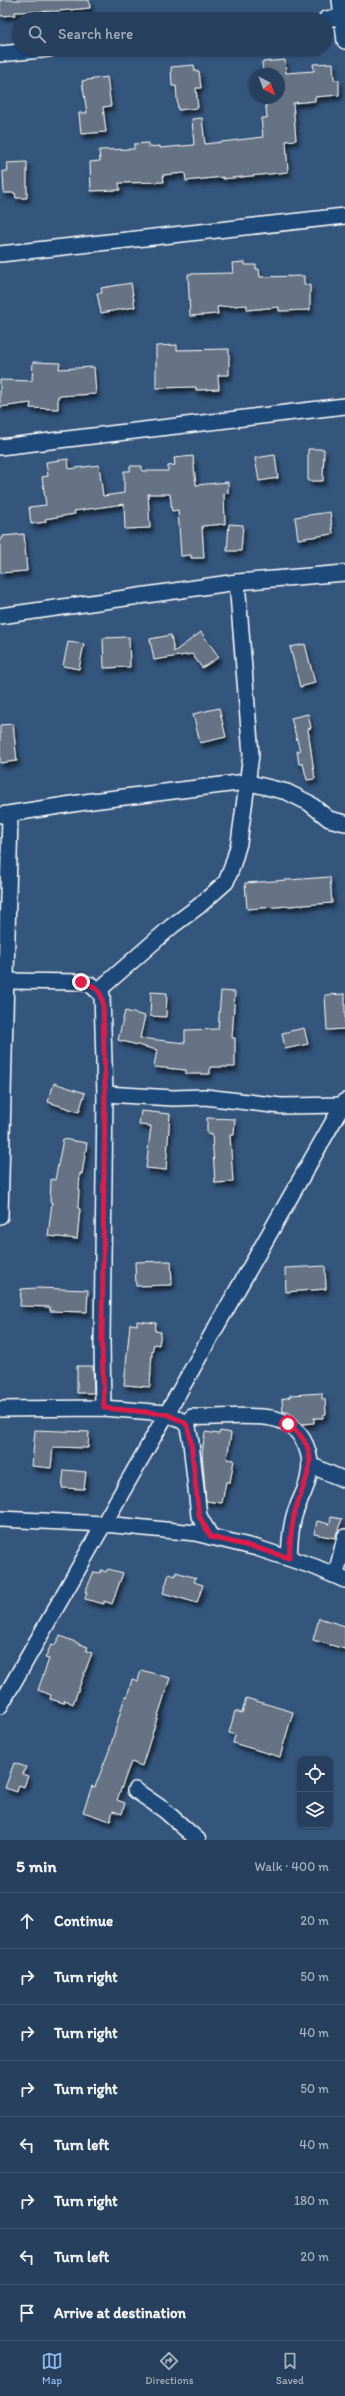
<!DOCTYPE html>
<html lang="en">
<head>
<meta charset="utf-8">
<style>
  :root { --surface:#27405e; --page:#2f4764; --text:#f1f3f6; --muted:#a4afbc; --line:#435973; --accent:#90b9f0 }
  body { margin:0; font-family:Itim,sans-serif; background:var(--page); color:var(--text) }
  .controls { position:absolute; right:12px; bottom:12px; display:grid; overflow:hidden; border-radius:8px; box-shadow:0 1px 3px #0004 }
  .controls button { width:36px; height:36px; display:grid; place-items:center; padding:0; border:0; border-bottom:1px solid var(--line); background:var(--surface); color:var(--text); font:20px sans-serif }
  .compass { position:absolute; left:249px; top:68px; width:36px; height:36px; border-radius:50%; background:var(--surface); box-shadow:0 1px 3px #0004; rotate:139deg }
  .stop { position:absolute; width:12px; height:12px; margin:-9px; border:3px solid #e11d48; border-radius:50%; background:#fff }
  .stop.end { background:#e11d48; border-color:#fff; box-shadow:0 1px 4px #0008 }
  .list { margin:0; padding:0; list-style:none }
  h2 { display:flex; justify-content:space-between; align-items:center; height:52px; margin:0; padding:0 16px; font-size:17px }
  h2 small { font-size:13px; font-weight:400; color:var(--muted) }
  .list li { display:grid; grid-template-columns:26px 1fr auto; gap:12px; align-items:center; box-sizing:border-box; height:56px; padding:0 16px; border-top:1px solid var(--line) }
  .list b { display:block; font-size:15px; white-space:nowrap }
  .list em { font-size:13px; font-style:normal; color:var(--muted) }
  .icon { flex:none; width:22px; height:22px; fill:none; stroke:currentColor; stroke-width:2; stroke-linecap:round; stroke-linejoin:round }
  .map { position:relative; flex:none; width:345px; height:1840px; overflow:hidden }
  .search { position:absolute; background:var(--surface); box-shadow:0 1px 3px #0004; left:12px; right:12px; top:12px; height:44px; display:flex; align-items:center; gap:10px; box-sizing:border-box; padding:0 14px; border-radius:22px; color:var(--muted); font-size:15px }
  .sheet { height:500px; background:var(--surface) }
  nav { display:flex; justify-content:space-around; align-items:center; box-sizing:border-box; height:56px; border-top:1px solid var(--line); background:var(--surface); font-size:11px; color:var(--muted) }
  nav a { display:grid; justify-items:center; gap:2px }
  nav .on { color:var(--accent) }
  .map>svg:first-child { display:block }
  .building { fill:#657384; stroke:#fff; filter:url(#shadow) }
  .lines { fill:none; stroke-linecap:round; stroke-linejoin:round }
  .minor-casing { stroke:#fff; stroke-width:18 }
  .minor { stroke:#1f4a7a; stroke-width:15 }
  .route { stroke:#e11d48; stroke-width:5 }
</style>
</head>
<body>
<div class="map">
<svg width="345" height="1840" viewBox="0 0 345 1840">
  <defs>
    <filter id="shadow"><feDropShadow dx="2.5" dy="4.5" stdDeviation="2" flood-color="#0009"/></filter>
  </defs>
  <rect width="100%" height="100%" fill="#34567d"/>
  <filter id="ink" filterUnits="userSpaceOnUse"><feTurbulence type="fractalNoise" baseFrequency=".025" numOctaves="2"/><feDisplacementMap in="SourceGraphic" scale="8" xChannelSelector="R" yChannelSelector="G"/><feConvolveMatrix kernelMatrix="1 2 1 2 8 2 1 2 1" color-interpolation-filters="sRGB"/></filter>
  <g filter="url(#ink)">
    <g class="building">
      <path d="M0 0H89L90 8 59 11 15 12V15L0 16Z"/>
      <path d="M285 60 286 73 314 71 313 64 333 63 334 80H339V95L315 97V101L293 103 296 140 286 141 288 172 223 179V177L186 181 185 173 163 175 164 182 119 183 120 190 91 191 90 162 100 161 99 150 134 149V144L148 143V147L160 146V148L194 145 192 119 202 118 205 144 263 137 261 118H267L265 98H279V74H263L262 62Z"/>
      <path d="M194 65 195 71H199L201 88H196L198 108 178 110 176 86H172L171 67Z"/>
      <path d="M107 77 111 106 103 107 106 132 81 134 79 113H87L82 81Z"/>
      <path d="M27 162V198H16L15 193H4L3 171H8L7 163Z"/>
      <path d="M245 262V265H256V269H259L260 277 304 276V285H310V310L279 311V307L247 310V305L217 307 218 314 190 316 188 274 233 273 232 263Z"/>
      <path d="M131 283 135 307 101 313 97 293H102L101 288Z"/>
      <path d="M177 345V350L229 349V375H218L219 389 196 390V387L156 388V346Z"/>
      <path d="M33 362 60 363 59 369 94 367 96 394 58 396V409L30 408 31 403 0 407V380L32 381Z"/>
      <path d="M308 449H324L323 481H308Z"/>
      <path d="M275 455 278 478 259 481 255 458Z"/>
      <path d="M193 456 196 485 228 482V493L224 494 225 524 202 526 204 558H191V555L181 556 178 510 172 511 170 494H148L150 528 125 529 124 504 74 511 75 514 45 519 46 522 31 524 29 507 46 505 42 477 48 476 46 462 68 459 69 469 99 465 103 496 124 493V471H130V466H142V471H168V466L175 465 174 458Z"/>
      <path d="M330 512 333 534 298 539 295 517Z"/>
      <path d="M229 524 243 525 241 551H227Z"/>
      <path d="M24 534 27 571 0 573V539L3 538V536Z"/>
      <path d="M201 632 219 657 202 668 192 654 154 660 150 639 171 635 174 652Z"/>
      <path d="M129 637 130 667 104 668 103 638Z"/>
      <path d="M68 642 84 644 79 669 63 666Z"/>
      <path d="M305 644 315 683 300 687 290 647Z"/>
      <path d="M219 708 226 737 200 743 193 714Z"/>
      <path d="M308 714 311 728 308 729 315 779 307 780 303 764H299L297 751H300L291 718Z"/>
      <path d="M13 724 17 761 0 763V725Z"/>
      <path d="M330 877 332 903 247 909 245 883Z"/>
      <path d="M221 991 235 992 232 1038H235V1067H210V1074H186V1070L154 1067 157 1050 118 1040 125 1011 145 1016 140 1038 185 1043V1030L218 1029Z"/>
      <path d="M151 992 167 993 166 1017 150 1016Z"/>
      <path d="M345 994V1029L327 1030 325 995Z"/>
      <path d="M304 1028 308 1044 285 1049 282 1033Z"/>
      <path d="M54 1083 85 1093 79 1112 48 1102Z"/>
      <path d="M141 1111 170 1114 166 1170 146 1168 151 1126 139 1125Z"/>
      <path d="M207 1118 235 1119 234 1135H230L233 1182 215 1183 212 1134H207Z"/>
      <path d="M63 1139 87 1143 82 1174 80 1173 78 1208 80 1209 77 1239 48 1236 52 1202H50L51 1179 55 1180Z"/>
      <path d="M171 1261 172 1285 136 1286 135 1262Z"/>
      <path d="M325 1266 326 1289 286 1292 285 1268Z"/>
      <path d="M37 1288 88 1290 87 1312 50 1311V1307L20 1306 21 1289Z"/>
      <path d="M137 1321 156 1323 155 1331 161 1332 159 1345 154 1344 152 1352 150 1387 124 1385 130 1324 137 1325Z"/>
      <path d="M77 1366H93L94 1393H77Z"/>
      <path d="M322 1393V1399H325L326 1414 323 1415V1418H314V1423L302 1424 288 1412H283L282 1399 290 1397V1395Z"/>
      <path d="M35 1430 89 1432 88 1448 53 1447 51 1468 32 1466Z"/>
      <path d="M220 1431 231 1433 227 1459 234 1460 230 1482H226L222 1503 206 1501 202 1453 205 1432 219 1434Z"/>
      <path d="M64 1470 86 1472 84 1489 62 1488Z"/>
      <path d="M331 1517 342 1519 335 1538 314 1534 317 1521 330 1524Z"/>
      <path d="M108 1569 123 1573 112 1604 104 1601V1604L85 1599 87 1592H85L94 1572 100 1573 101 1570 106 1572Z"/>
      <path d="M176 1572 196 1578 194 1582 203 1585 197 1603 163 1593 169 1574 175 1576Z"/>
      <path d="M319 1618 345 1626V1649L313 1640Z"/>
      <path d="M60 1636 88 1647 86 1651 92 1653 73 1704 65 1700 64 1703 50 1699 51 1695 38 1690 49 1659 45 1658 51 1645 54 1646Z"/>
      <path d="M141 1670 170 1678 142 1766 131 1762 117 1800 125 1803 122 1814 113 1811 110 1821 83 1812 92 1786 95 1787 110 1748 125 1696 127 1697 132 1679 138 1681Z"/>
      <path d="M246 1698 293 1712 280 1757 233 1743 235 1735 229 1733 235 1711 242 1713Z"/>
      <path d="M14 1763 26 1767 23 1774 28 1776 24 1787 19 1785 17 1792 5 1788Z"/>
    </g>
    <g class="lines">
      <defs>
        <g id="minor">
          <path d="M340 0 345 41"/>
          <path d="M326 19 342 17"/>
          <path d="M0 54 49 49"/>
          <path d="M0 254 345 216"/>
          <path d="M0 447 345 406"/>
          <path d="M0 616 237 582 345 573"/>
          <path d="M1 815 92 801 246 782 287 792 309 803 329 819 345 823"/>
          <path d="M7 981 81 982 91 985 102 995 105 1094 102 1343 103 1408"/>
          <path d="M99 990 172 926 199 906 226 882 232 867 239 843 251 755 237 582"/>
          <path d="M105 1094 173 1098 205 1097 281 1106 345 1105"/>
          <path d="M0 1216 10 815"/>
          <path d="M0 1409 103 1408 166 1413 184 1422 188 1427 191 1443 199 1516 211 1537"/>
          <path d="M192 1417C216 1418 248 1414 271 1418 300 1423 315 1451 308 1479 306 1490 299 1501 295 1513 290 1527 290 1543 289 1558"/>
          <path d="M310 1465 345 1480"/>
          <path d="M0 1519 105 1524 195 1533 257 1548 315 1567 345 1580"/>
          <path d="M336 1575 345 1537"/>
          <path d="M0 1706 345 1101"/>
          <path d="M135 1790 164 1810 198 1840"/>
        </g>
      </defs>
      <use href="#minor" class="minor-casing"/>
      <use href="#minor" class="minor"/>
    </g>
  </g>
  <g class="lines" filter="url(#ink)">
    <path class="route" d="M81 982C94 985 101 989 103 1003L105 1094 102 1343 104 1408 166 1414 184 1422 188 1427 191 1443 199 1516 211 1537 257 1548 289 1558C290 1544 291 1530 294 1516 302 1480 328 1454 288 1424"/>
  </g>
</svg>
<div class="controls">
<button><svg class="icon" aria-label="locate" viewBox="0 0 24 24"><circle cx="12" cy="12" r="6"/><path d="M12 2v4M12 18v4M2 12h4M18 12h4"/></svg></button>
<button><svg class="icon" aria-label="layers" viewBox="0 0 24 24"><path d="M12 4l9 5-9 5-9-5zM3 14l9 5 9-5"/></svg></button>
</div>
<svg class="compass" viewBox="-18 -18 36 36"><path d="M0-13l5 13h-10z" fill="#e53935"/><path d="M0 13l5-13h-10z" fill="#a4afbc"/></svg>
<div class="stop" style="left:288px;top:1424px"></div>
<div class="stop end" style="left:81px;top:982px"></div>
<div class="search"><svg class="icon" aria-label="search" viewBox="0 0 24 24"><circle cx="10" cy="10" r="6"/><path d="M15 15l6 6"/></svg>Search here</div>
</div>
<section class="sheet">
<h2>5 min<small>Walk · 400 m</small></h2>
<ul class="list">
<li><svg class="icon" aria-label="ahead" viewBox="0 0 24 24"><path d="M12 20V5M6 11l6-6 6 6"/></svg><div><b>Continue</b></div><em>20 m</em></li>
<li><svg class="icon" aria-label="right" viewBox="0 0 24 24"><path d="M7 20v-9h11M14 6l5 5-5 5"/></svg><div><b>Turn right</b></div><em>50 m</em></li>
<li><svg class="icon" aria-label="right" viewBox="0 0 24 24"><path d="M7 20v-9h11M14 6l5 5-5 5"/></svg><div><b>Turn right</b></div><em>40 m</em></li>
<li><svg class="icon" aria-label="right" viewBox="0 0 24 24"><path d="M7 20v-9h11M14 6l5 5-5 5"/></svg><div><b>Turn right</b></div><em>50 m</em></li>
<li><svg class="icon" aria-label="left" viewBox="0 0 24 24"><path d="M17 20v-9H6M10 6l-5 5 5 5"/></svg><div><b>Turn left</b></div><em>40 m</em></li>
<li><svg class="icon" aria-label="right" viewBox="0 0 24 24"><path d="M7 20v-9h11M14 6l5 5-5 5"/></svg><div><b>Turn right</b></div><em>180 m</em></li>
<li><svg class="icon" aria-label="left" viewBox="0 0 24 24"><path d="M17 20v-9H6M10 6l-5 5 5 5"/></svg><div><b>Turn left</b></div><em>20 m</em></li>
<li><svg class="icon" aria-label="arrive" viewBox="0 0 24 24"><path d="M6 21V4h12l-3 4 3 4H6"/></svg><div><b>Arrive at destination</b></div></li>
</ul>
</section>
<nav>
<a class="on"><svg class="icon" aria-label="map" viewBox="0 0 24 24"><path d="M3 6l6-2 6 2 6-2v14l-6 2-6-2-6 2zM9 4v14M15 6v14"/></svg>Map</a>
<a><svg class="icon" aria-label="directions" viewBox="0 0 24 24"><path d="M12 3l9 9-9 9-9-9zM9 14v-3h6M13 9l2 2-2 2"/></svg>Directions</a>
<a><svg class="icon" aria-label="saved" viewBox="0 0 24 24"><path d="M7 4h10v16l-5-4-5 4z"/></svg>Saved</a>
</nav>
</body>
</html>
